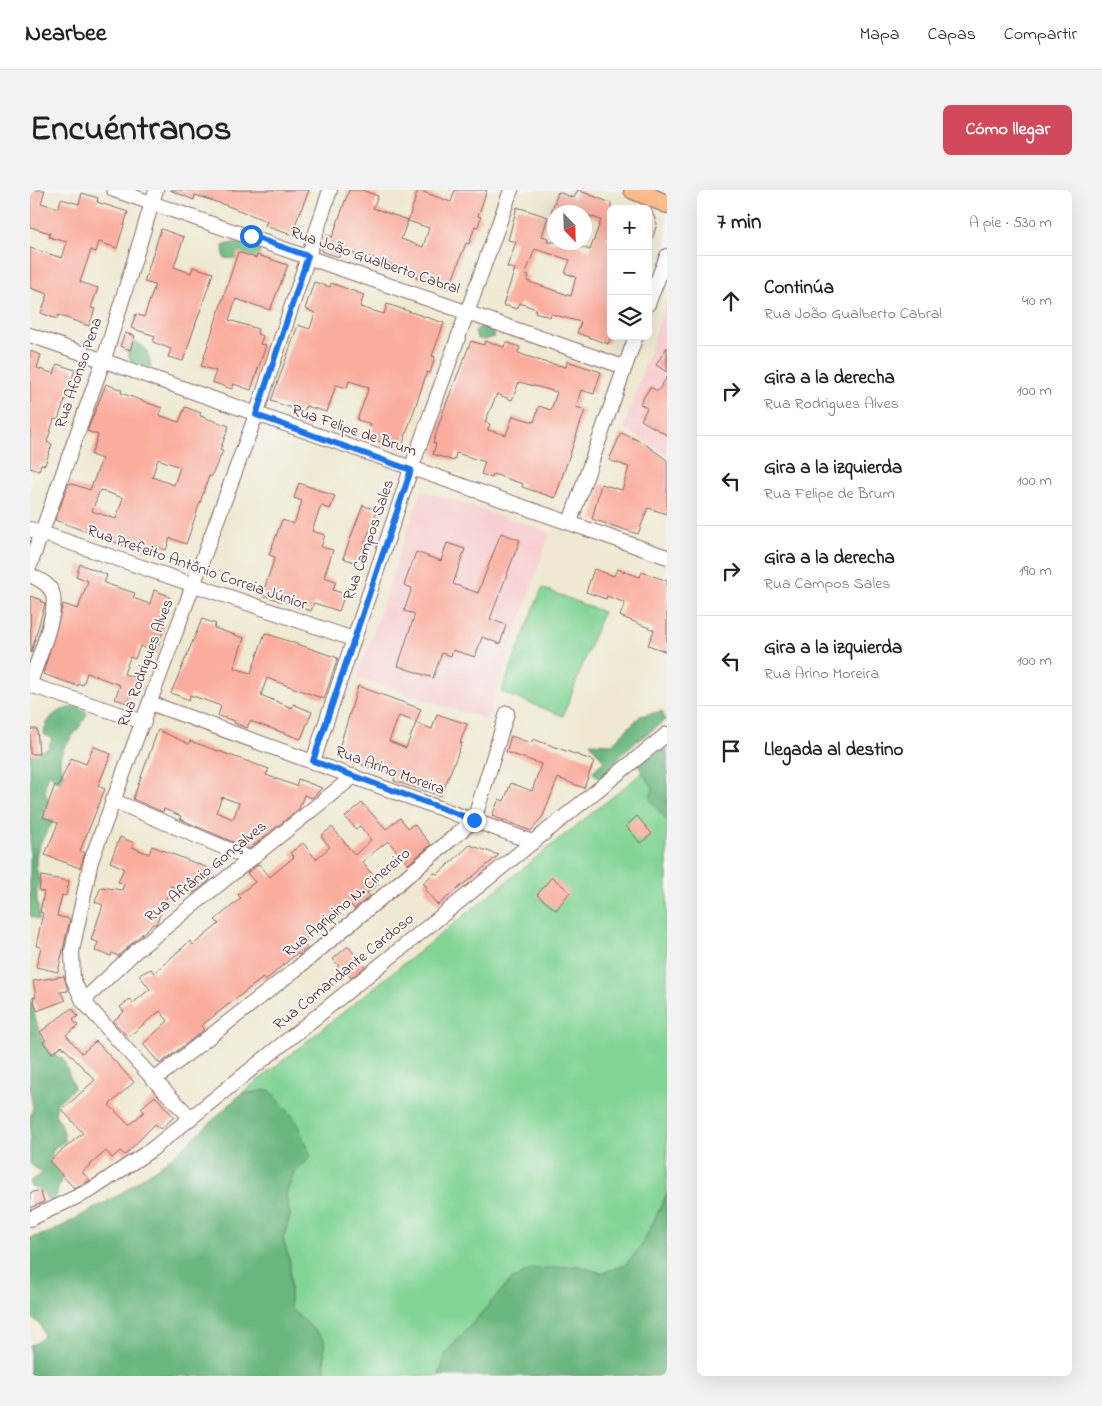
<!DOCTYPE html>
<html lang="es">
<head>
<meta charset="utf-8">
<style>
  :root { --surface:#fff; --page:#f2f2f2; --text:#222; --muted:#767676; --line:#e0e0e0; --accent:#d1495b }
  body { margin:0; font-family:"Indie Flower",sans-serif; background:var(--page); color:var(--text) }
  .controls { position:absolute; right:15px; top:15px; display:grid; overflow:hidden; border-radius:8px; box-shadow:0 5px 20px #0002 }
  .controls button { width:45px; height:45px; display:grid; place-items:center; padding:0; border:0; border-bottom:1px solid var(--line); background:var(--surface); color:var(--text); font:25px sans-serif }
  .compass { position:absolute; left:517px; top:15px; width:45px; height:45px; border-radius:50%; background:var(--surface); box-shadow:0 5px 20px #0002; rotate:157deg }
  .stop { position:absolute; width:15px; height:15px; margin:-11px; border:4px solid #1a73e8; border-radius:50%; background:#fff }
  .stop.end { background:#1a73e8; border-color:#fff; box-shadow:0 1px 5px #0008 }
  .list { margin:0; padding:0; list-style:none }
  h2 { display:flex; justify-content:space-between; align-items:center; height:65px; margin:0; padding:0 20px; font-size:21px }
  h2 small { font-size:16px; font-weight:400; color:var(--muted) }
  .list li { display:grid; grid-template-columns:32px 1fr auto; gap:15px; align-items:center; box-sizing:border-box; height:90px; padding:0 20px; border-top:1px solid var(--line) }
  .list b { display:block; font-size:19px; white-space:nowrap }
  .list p { margin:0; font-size:16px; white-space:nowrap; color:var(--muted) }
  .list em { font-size:16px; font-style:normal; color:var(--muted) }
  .icon { flex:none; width:28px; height:28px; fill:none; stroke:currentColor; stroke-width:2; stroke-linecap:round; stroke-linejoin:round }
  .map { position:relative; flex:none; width:637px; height:1186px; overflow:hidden; border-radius:8px }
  header { display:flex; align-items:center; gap:30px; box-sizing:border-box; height:70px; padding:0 25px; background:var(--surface); border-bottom:1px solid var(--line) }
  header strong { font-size:24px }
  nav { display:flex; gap:28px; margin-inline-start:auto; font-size:18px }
  .intro { display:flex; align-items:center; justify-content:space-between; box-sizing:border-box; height:120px; padding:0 30px }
  h1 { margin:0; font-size:35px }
  .button { padding:12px 22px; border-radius:8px; background:var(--accent); color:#fff; font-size:18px; font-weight:700 }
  main { display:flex; gap:30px; padding:0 30px }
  aside { flex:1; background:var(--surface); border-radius:8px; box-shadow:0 5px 20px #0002 }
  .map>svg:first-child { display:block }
  .built { fill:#f7cfd1 }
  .green { fill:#82d495; stroke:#667a60 }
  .forest { fill:#69b67e; stroke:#5a6a54 }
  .building { fill:#faad9e; fill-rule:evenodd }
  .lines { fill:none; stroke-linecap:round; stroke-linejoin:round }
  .minor-casing { stroke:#846665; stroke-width:16 }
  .major-casing { stroke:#846665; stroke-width:20 }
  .minor { stroke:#fff; stroke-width:14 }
  .major { stroke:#fbbb8d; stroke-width:18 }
  .route { stroke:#1a73e8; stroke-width:6 }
  .labels { text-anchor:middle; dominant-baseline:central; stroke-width:4; stroke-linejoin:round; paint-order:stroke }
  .street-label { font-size:16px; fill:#4a1f2b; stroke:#f6f6f2 }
</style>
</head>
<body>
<header>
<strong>Nearbee</strong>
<nav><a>Mapa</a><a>Capas</a><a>Compartir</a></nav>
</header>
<div class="intro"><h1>Encuéntranos</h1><a class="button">Cómo llegar</a></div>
<main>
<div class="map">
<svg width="637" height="1186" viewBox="0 0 637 1186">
  <rect width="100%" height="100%" fill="#f6f6f2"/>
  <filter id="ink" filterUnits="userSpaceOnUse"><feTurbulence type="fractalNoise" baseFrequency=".02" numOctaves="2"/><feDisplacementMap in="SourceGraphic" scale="10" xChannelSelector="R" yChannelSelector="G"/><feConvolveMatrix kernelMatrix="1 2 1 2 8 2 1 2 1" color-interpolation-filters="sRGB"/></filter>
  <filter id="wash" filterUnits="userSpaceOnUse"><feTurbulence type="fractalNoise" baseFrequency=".0096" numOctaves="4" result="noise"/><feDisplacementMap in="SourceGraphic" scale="20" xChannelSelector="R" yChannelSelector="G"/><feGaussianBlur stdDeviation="1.12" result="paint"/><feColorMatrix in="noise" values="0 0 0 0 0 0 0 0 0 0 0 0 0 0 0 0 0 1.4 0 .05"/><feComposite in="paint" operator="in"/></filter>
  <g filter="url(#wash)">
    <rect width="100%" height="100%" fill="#efe9d2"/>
    <g class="built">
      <path d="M637 109V265L594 238Z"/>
      <path d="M391 300 520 342 457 530 328 488Z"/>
    </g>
    <g class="green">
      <path d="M512 398 573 422 533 526 471 502Z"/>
      <path d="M637 563V1004L611 1057 595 1075 571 1083 548 1076 525 1078 481 1090 416 1163 409 1186H295L294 1149 260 1118V1072L253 1049 260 1026 256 1004 264 982 280 967 240 900 211 904Z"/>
    </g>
    <g class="forest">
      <path d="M222 47 230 55 229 66 226 70 194 68 193 56C203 52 212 52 222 47Z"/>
      <path d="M455 133 464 136V147L455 150 447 149 445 141Z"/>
      <path d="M107 152C117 158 119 165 121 176L112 181 102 174 97 161 102 154Z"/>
      <path d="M49 516 57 523C52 538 32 555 30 568 29 578 36 586 36 595L26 591 20 583C8 599 21 613 25 629 10 653 0 663 10 692 3 706 10 716 9 730L0 726V564L18 559 22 549 14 544C16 525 31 518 49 516Z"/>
      <path d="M632 521 635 530C620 544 585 561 582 582L571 589 562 582 574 571 560 553 582 554 610 526Z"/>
      <path d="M637 558V631L620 609 623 598 607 574Z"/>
      <path d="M0 809 11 848 22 865 33 868 44 898 27 913 25 923 34 942V952L25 957 21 966 33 983 24 1013 16 1008 11 999 0 996V991L13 983 0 974V927L3 918 0 900Z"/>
      <path d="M240 900 265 929 281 967 264 982 256 1004 260 1026 253 1049 260 1072V1118L294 1149 295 1186H0V1155L6 1153 14 1146 11 1135 0 1126V1048L21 1042 87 1006 146 964 211 904Z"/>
      <path d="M637 1004V1186H409L416 1163 481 1090 502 1079 548 1076 571 1083 595 1075 611 1057Z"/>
    </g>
    <g id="blocks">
      <g class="building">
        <path d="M0 0H15L11 13 28 18 31 9 49 14 52 3 68 8 67 12 98 22 87 58 69 52 66 62 61 60 50 92 68 98 61 118 65 119 59 136 28 125 27 129 11 123 18 104 0 98V58L32 68 37 52 19 47 20 43 0 37Z"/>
        <path d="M140 0H279L265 35 271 37 268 47 235 36 237 31 195 15 165 5 164 10Z"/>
        <path d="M319 0H332L348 6 343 18 378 30 371 49 393 57 399 38 378 31 388 0 421 12 425 0H457L448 26 451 27 448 37 445 36 439 54 436 53 419 99 386 88 387 83 332 64 331 66 312 60 309 67 291 61 297 45 302 47 303 45Z"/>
        <path d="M548 0 581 13V37L576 50 581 52V147L578 154 547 143 551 132 521 124 520 127 505 122 506 119 490 113 487 119 473 115 485 79 477 77 486 52 478 50 487 17 518 27 512 46 518 48 517 52H544V55L560 60 571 30 540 19 539 22H521L528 2 544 8ZM505 59 540 70 535 83 546 87 541 106 497 91 499 86 495 85Z"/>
        <path d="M618 18 621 19 627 34 620 56Z"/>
        <path d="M131 39 154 47 144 77 161 83 163 77 183 83 153 171 138 167 141 159 123 152 125 146 101 138 106 124 114 127 125 95 114 92Z"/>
        <path d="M208 62 226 68 227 65 258 75 240 120 206 109 199 130 228 139 227 144 233 146 230 154 236 155 221 200 204 194 202 199 182 192 186 181 171 176Z"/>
        <path d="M284 92 300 97 301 93 334 105 330 117 354 124 357 114 414 133 402 166 405 167 400 183 397 182 371 259 336 247 341 234 327 230 339 197 319 191 317 198 306 195 297 222 276 216 274 222 241 211 268 135 280 139 285 123 275 119Z"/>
        <path d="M95 143 105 146 100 160 90 156Z"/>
        <path d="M441 151 454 155 455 151 474 157 476 152 490 157 488 163 514 172 536 177 537 171 571 182 564 204 551 200 546 217 555 220 525 308 492 297 493 294 463 284 462 288 451 284 455 272 426 263 424 271 403 264 406 254 403 253 414 219ZM489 192 527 202 521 220 509 216 504 232 483 226 476 245 458 240 460 234 455 232 467 204 482 210Z"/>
        <path d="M637 157V182L626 175Z"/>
        <path d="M0 161 11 165 7 178 24 184 27 174 45 180 28 230 24 229 17 252 22 254 15 275 11 274 9 281 0 278Z"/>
        <path d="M637 187V245L611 230 617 218 610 214 620 197 628 201Z"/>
        <path d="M76 194 92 200 91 203 132 218 129 225 149 232 155 217 171 223 170 226 199 236 190 260 193 261 181 287 179 286 156 354 140 348 136 360 121 355 119 362 95 353V356L25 330 39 293 60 300 72 269 61 265 68 245 57 241ZM128 269 150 277 144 295 122 287ZM70 300 93 308 86 329 62 321Z"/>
        <path d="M591 243 612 252 637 270V324L618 318 608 344 562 329 571 294 592 300 599 277 579 270Z"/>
        <path d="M269 293 305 306 300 319 291 316 282 341 295 345 291 357 303 360 294 387 306 391 303 400 315 404 309 421 284 413 281 421 232 405 245 367 239 365 252 330 264 334 272 311 264 308Z"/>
        <path d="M333 315 347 321 327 373 313 368Z"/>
        <path d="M471 343 490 350 460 429 476 435 470 454 452 447 445 467 423 460 421 466 412 463 403 488 368 476 385 424 374 421 382 398 374 395 386 362 411 371 417 353 435 359 423 394 448 403Z"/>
        <path d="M50 374 77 385 74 393 105 403 103 408 120 414 124 400 137 405 141 409 132 434 135 435 126 462 110 456 105 469 100 467 94 484 106 488 97 513 85 509 90 495 57 483 53 495 49 494 48 496 13 484 33 414 48 419 58 391 46 386Z"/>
        <path d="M564 379 584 386 587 379 610 387 612 382 637 391V462L618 455 624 440 590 426 595 413 577 406 576 409 556 402Z"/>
        <path d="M0 406 12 410 11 412 15 413 1 463Z"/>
        <path d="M172 429 186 434 184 438 214 448 204 478 221 483 235 443 308 468 294 509 237 488 231 505 262 518 263 514 282 522 271 549 220 531 217 538 204 533 205 531 188 526 191 516 160 505 159 510 141 503Z"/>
        <path d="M328 496 391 519 386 532 369 526 359 551 376 558 386 533 402 539 407 524 437 534 430 553H432L411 606 364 591 365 587 307 565Z"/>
        <path d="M0 539H7L9 564H0Z"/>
        <path d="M128 540 159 554 160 551 239 579 236 585 266 596 268 589 292 598 282 608 274 605 269 619 219 659 150 629 151 626 134 619 133 622 103 609ZM192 607 209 613 203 629 186 622Z"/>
        <path d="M481 546 501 553 503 549 564 571 554 598 528 588 513 626 501 641 462 626 469 609 474 611 481 593 502 601 511 574 476 562Z"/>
        <path d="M63 556 81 564 68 596 75 599 50 661 55 663 50 678 15 665 28 633 13 627 25 595 28 597 41 568 56 574Z"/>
        <path d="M332 613 356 639 370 628 378 638 384 634 401 655 378 674 358 651 344 662 332 672 349 693 337 703 340 706 324 719 321 715 309 725 307 723 271 752 277 758 269 765 267 763 235 791 233 788 208 807 171 836 174 840 130 874 113 854 138 831 130 821 98 847 83 831 94 822 90 817 100 809 103 813 120 799 109 785 121 779 124 783 160 751 163 755 189 734 185 730 211 708 208 705 225 692 217 683 229 674 240 687 264 667 260 663 273 653 286 669 300 657 291 646 302 637 325 665 341 650 330 636 326 639 315 627Z"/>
        <path d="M607 626 622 644 610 653 596 636Z"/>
        <path d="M90 647 104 653 102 657 119 664 122 656 183 680 179 691 162 704 141 696 126 734H123L88 766 82 763 81 766 65 761 68 752 61 750 73 715 65 712 71 697 92 700 94 694 88 692 94 678 80 672Z"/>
        <path d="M440 655 469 665 408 715 395 700 397 698 393 693 404 683 408 684Z"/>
        <path d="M11 686 39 691 36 706 32 705 27 726 40 729 28 782 6 777 11 757 6 756 13 723 10 722 14 702 9 701Z"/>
        <path d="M522 687 540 702 526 720 507 705Z"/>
        <path d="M318 756 335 777 321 788 317 782 312 786 306 778 309 776 303 769Z"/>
        <path d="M34 786 38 801 30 802 36 810 7 821 3 807H6L3 791Z"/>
        <path d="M42 818 48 826 43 830 48 836 36 845 52 863 66 851 104 892 79 915 99 935 114 922 111 918 125 906 144 927 131 939 125 934 95 965 90 961 82 968 76 961 52 982 60 990 44 998 19 971 53 943 32 920 65 890 32 856 22 863 13 852 16 850 10 842Z"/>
        <path d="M10 1000 14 1012 0 1018V1003Z"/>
      </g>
    </g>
  </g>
  <g filter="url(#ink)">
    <use href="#blocks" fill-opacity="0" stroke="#846665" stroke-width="1"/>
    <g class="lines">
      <defs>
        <g id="minor">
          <path d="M84 0 594 177"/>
          <path d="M618 114 637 66"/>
          <path d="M0 145 637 367"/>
          <path d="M540 332 606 146"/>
          <path d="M0 339 323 449"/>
          <path d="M0 375 74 169 126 0"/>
          <path d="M0 385C8 389 18 393 22 402 30 419 6 474 0 493"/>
          <path d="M0 495 114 532"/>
          <path d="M120 513 503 652"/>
          <path d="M283 571 381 279 481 0"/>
          <path d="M82 610 221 669"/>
          <path d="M53 811 107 760 324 586"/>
          <path d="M124 890 265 780 444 630 477 523"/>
          <path d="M161 928 124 890 53 811 43 789 42 761 61 671 226 225 300 0"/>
          <path d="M0 1029 61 1000 121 960 637 544"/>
        </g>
        <path id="major" d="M603 0 637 14"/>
      </defs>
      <use href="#minor" class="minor-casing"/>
      <use href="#major" class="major-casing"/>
      <use href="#minor" class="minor"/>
      <use href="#major" class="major"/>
    </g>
  </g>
  <g class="lines" filter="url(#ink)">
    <path class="route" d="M221 46 278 66 226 225 381 280 283 571 444 630"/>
  </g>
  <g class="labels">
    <g class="street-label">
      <text transform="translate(345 71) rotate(19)">Rua João Gualberto Cabral</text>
      <text transform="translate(49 183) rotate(-71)">Rua Afonso Pena</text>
      <text transform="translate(324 241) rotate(19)">Rua Felipe de Brum</text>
      <text transform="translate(339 350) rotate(-71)">Rua Campos Sales</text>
      <text transform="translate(167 378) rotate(19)">Rua Prefeito Antônio Correia Júnior</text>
      <text transform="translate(116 473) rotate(-70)">Rua Rodrigues Alves</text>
      <text transform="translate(360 581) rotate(20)">Rua Arino Moreira</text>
      <text transform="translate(176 682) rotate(-39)">Rua Afrânio Gonçalves</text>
      <text transform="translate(317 713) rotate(-40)">Rua Agripino N. Cinereiro</text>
      <text transform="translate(314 782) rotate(-39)">Rua Comandante Cardoso</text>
    </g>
  </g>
</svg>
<div class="controls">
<button>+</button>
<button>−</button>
<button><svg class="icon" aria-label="layers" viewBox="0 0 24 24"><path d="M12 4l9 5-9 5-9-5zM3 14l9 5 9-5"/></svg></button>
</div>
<svg class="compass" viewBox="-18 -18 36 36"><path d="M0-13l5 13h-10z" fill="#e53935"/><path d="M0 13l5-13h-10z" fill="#767676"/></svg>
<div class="stop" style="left:221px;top:46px"></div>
<div class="stop end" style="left:444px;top:630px"></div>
</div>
<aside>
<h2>7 min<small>A pie · 530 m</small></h2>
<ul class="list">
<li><svg class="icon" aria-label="ahead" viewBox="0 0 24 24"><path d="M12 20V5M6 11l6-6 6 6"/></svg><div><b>Continúa</b><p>Rua João Gualberto Cabral</p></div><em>40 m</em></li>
<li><svg class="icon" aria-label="right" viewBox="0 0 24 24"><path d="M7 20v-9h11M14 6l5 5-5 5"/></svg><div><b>Gira a la derecha</b><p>Rua Rodrigues Alves</p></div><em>100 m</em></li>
<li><svg class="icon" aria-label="left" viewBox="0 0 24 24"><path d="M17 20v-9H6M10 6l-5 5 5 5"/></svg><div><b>Gira a la izquierda</b><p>Rua Felipe de Brum</p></div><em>100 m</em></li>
<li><svg class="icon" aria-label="right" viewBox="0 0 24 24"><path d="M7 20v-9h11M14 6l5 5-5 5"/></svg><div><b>Gira a la derecha</b><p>Rua Campos Sales</p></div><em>190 m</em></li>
<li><svg class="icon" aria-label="left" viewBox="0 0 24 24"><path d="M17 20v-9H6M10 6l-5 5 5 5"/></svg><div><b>Gira a la izquierda</b><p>Rua Arino Moreira</p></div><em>100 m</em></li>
<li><svg class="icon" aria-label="arrive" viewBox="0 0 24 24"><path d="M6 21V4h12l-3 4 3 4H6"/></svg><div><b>Llegada al destino</b></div></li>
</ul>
</aside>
</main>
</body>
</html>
